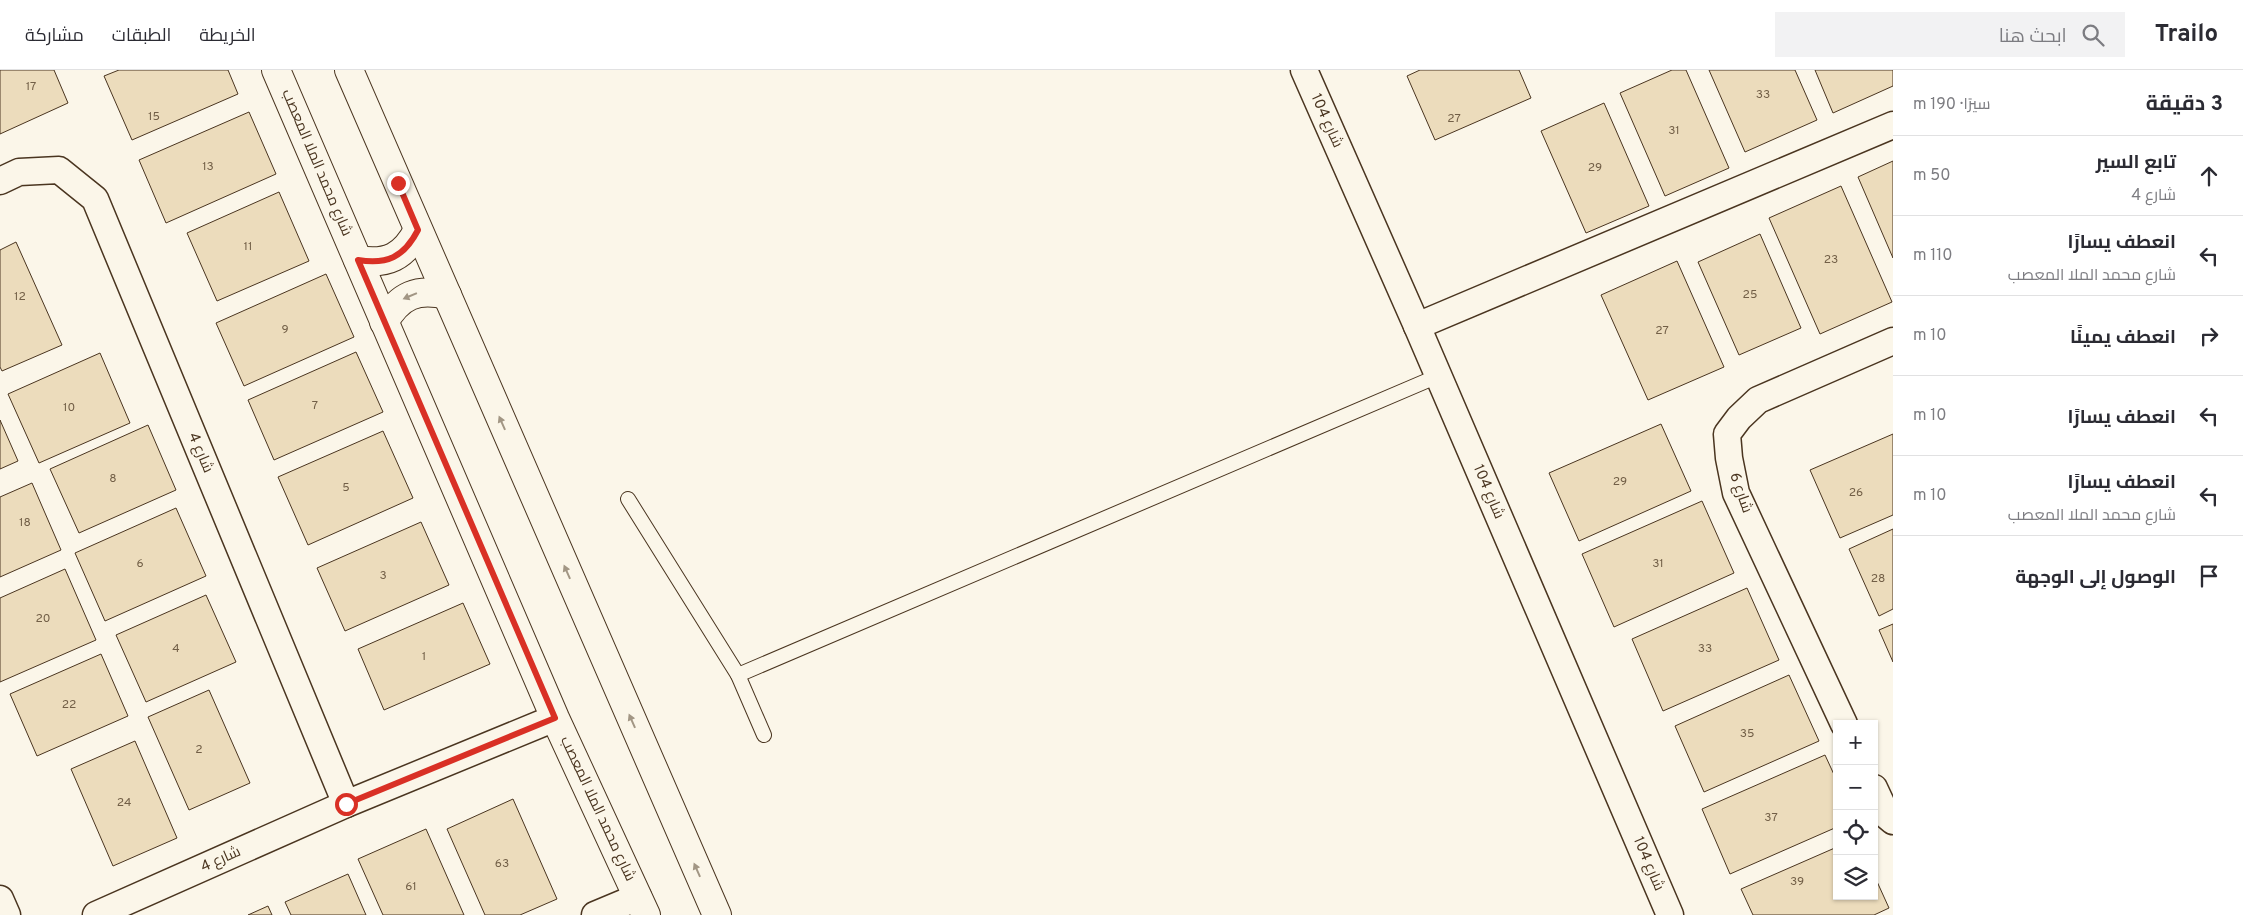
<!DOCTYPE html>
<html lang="ar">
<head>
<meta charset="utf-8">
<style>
  :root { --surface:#fff; --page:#f2f2f3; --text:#2b2b33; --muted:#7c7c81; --line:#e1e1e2 }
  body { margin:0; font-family:Overpass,Cairo,sans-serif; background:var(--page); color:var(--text); direction:rtl }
  .controls { position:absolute; right:15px; bottom:15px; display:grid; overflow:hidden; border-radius:0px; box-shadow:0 1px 4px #0004 }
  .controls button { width:45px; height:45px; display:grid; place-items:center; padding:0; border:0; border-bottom:1px solid var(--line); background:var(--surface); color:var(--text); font:25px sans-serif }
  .stop { position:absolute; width:15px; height:15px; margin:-11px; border:4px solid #d93025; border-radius:50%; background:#fff }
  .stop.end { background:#d93025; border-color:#fff; box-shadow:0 1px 5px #0008 }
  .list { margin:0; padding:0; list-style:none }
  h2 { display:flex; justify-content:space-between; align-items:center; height:65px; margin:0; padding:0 20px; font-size:21px }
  h2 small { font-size:16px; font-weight:400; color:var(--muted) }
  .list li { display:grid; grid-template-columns:32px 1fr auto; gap:15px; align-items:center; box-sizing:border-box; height:80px; padding:0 20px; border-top:1px solid var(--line) }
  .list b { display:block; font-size:19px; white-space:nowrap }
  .list p { margin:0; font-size:16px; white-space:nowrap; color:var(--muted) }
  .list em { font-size:16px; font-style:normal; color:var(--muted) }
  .icon { flex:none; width:28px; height:28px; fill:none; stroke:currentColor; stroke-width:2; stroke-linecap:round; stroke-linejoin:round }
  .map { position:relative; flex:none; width:1893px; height:845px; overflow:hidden; direction:ltr }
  header { display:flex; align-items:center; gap:30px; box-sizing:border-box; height:70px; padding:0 25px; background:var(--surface); border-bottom:1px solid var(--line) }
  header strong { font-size:24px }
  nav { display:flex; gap:28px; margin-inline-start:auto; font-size:18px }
  .search { width:350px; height:45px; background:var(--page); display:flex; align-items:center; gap:12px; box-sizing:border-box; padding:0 18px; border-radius:0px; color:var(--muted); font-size:19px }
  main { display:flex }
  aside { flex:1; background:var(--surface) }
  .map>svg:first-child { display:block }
  .building { fill:#ecdcbc; stroke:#4a3520 }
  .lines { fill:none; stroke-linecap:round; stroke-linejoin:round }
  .service-casing { stroke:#4a3520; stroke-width:16 }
  .minor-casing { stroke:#4a3520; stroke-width:29 }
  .tertiary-casing { stroke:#4a3520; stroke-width:30 }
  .service { stroke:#fbf6e9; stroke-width:14 }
  .minor { stroke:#fbf6e9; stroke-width:26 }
  .tertiary { stroke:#fbf6e9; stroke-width:28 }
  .oneway { fill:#a29684 }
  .route { stroke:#d93025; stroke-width:6 }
  .labels { text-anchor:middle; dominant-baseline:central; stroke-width:4; stroke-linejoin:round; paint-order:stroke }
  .number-label { font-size:12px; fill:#725f47 }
  .street-label { font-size:15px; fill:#4a3520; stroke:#fbf6e9 }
</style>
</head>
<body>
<header>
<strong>Trailo</strong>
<div class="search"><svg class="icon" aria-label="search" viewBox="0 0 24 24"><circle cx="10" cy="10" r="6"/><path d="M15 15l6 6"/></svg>ابحث هنا</div>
<nav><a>الخريطة</a><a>الطبقات</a><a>مشاركة</a></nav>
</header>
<main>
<aside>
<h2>3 دقيقة<small>سيرًا · 190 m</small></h2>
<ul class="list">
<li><svg class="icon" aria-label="ahead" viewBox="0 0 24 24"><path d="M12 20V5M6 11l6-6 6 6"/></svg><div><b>تابع السير</b><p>شارع 4</p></div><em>50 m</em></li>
<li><svg class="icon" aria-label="left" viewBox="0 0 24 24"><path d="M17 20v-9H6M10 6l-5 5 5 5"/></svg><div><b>انعطف يسارًا</b><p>شارع محمد الملا المعصب</p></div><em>110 m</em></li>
<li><svg class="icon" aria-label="right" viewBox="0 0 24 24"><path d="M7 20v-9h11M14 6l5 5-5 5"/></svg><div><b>انعطف يمينًا</b></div><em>10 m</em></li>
<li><svg class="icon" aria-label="left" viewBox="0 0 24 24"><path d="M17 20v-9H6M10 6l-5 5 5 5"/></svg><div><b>انعطف يسارًا</b></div><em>10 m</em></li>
<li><svg class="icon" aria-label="left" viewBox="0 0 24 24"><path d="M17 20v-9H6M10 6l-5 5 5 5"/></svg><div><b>انعطف يسارًا</b><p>شارع محمد الملا المعصب</p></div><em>10 m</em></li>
<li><svg class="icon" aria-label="arrive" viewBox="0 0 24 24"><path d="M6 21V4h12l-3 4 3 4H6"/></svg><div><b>الوصول إلى الوجهة</b></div></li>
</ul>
</aside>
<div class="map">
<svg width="1893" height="845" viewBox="0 0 1893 845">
  <rect width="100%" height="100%" fill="#fbf6e9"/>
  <g class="building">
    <path d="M0 0H54L68 33 0 64Z"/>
    <path d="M119 0H228L238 24 132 70 104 6Z"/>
    <path d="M1420 0H1519L1531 28 1435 70 1407 6Z"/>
    <path d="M1672 0H1686L1729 98 1665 126 1620 23Z"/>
    <path d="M1709 0H1795L1817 50 1745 82Z"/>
    <path d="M1815 0H1893V16L1833 43Z"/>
    <path d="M1604 33 1649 136 1586 163 1541 61Z"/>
    <path d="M249 42 276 104 166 153 139 90Z"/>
    <path d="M1893 91V188L1858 107Z"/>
    <path d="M1841 116 1892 232 1820 264 1769 148Z"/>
    <path d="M279 122 309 191 217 231 187 163Z"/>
    <path d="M1760 164 1801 258 1739 285 1698 192Z"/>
    <path d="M16 172 62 275 2 301 0 297V180Z"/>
    <path d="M1677 191 1724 297 1648 330 1601 225Z"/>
    <path d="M326 204 354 267 244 316 216 253Z"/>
    <path d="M356 282 383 342 274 390 248 330Z"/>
    <path d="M100 283 130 353 39 393 8 324Z"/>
    <path d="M0 350 18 391 0 399Z"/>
    <path d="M1661 354 1691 421 1579 471 1549 403Z"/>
    <path d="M148 355 176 420 79 463 50 399Z"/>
    <path d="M383 361 413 428 308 475 278 407Z"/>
    <path d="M1893 364V445L1840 468 1810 400Z"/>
    <path d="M32 413 61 480 0 507V427Z"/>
    <path d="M1702 431 1734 503 1614 557 1582 484Z"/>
    <path d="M176 438 206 506 105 551 75 483Z"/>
    <path d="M421 452 449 515 345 561 317 498Z"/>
    <path d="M1893 459V539L1879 546 1849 479Z"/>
    <path d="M65 499 96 570 0 612V528Z"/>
    <path d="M1747 518 1779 590 1663 641 1632 569Z"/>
    <path d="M206 525 236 592 146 632 116 565Z"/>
    <path d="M463 533 490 594 384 640 358 579Z"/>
    <path d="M1893 554V592L1879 560Z"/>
    <path d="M101 584 128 646 37 686 10 624Z"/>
    <path d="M1789 605 1819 671 1704 722 1675 656Z"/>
    <path d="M209 620 250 713 189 740 148 647Z"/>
    <path d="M135 671 177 768 113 796 71 699Z"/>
    <path d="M1825 685 1837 711V757L1730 804 1702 739Z"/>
    <path d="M513 729 557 829 520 845H485L447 759Z"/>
    <path d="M426 759 464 845H383L358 789Z"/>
    <path d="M1837 777V826H1874V805L1889 838 1874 845H1753L1741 819Z"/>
    <path d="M348 804 366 845H291L285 832Z"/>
    <path d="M268 836 272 845H248Z"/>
  </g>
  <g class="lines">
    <defs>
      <g id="service">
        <path d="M628 429 738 605 764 665"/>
        <path d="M738 605 1438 306"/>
      </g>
      <g id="minor">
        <path d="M1304 0 1417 256 1670 845"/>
        <path d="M0 111 19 102 59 100 95 129 346 734"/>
        <path d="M1417 256 1893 55"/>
        <path d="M1844 654 1736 423 1729 388 1727 364 1739 348 1758 330 1893 271"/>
        <path d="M1874 718 1887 746 1893 751"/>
        <path d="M0 829 7 845"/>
        <path d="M96 845 346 734 555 648"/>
        <path d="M595 845 638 827"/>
      </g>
      <g id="tertiary">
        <path d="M276 0 555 648 646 845"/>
        <path d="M349 0 717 845"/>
        <path d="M358 190C387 195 404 187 418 160"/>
        <path d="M384 252C400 225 417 218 447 225"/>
      </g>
    </defs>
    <use href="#service" class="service-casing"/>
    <use href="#minor" class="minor-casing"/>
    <use href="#tertiary" class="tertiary-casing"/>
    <use href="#service" class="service"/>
    <use href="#minor" class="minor"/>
    <use href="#tertiary" class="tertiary"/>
  </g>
  <defs><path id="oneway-solid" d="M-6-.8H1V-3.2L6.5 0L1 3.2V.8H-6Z" transform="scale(1.25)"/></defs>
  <g class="oneway">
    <use href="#oneway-solid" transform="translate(410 226) rotate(157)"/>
    <use href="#oneway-solid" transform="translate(502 353) rotate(-114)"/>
    <use href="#oneway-solid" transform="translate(567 502) rotate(-114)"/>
    <use href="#oneway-solid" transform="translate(632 651) rotate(-114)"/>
    <use href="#oneway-solid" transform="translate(697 800) rotate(-114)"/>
  </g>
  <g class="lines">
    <path class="route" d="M346 734 555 648 358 190C387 195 404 187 418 160L398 113"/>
  </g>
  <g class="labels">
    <g class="number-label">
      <text x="31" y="17">17</text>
      <text x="1763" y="25">33</text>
      <text x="154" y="47">15</text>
      <text x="1454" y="49">27</text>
      <text x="1674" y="61">31</text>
      <text x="208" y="97">13</text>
      <text x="1595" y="98">29</text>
      <text x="248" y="177">11</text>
      <text x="1831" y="190">23</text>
      <text x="1750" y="225">25</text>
      <text x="20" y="227">12</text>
      <text x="285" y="260">9</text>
      <text x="1662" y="261">27</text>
      <text x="315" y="336">7</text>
      <text x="69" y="338">10</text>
      <text x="113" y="409">8</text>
      <text x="1620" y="412">29</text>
      <text x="346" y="418">5</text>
      <text x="1856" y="423">26</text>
      <text x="25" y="453">18</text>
      <text x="140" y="494">6</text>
      <text x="1658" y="494">31</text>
      <text x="383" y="506">3</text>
      <text x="1878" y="509">28</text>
      <text x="43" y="549">20</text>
      <text x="176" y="579">4</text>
      <text x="1705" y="579">33</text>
      <text x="424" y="587">1</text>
      <text x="69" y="635">22</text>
      <text x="1747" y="664">35</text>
      <text x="199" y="680">2</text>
      <text x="124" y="733">24</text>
      <text x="1771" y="748">37</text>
      <text x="502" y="794">63</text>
      <text x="1797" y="812">39</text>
      <text x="411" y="817">61</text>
    </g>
    <g class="street-label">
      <text transform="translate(1326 51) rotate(66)">شارع 104</text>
      <text transform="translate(316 93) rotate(67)">شارع محمد الملا المعصب</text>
      <text transform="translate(200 383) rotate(67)">شارع 4</text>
      <text transform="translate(1488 422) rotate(67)">شارع 104</text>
      <text transform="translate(1740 423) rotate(71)">شارع 6</text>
      <text transform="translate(597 739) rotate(65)">شارع محمد الملا المعصب</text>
      <text transform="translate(221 790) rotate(-24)">شارع 4</text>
      <text transform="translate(1648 794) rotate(67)">شارع 104</text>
    </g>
  </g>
</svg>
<div class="controls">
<button>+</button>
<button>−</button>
<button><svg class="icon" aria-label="locate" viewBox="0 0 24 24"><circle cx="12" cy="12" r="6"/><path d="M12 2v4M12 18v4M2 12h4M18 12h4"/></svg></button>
<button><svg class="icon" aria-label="layers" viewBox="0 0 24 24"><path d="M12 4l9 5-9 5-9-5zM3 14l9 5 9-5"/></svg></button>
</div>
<div class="stop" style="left:346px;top:734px"></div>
<div class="stop end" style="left:398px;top:113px"></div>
</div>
</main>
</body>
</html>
